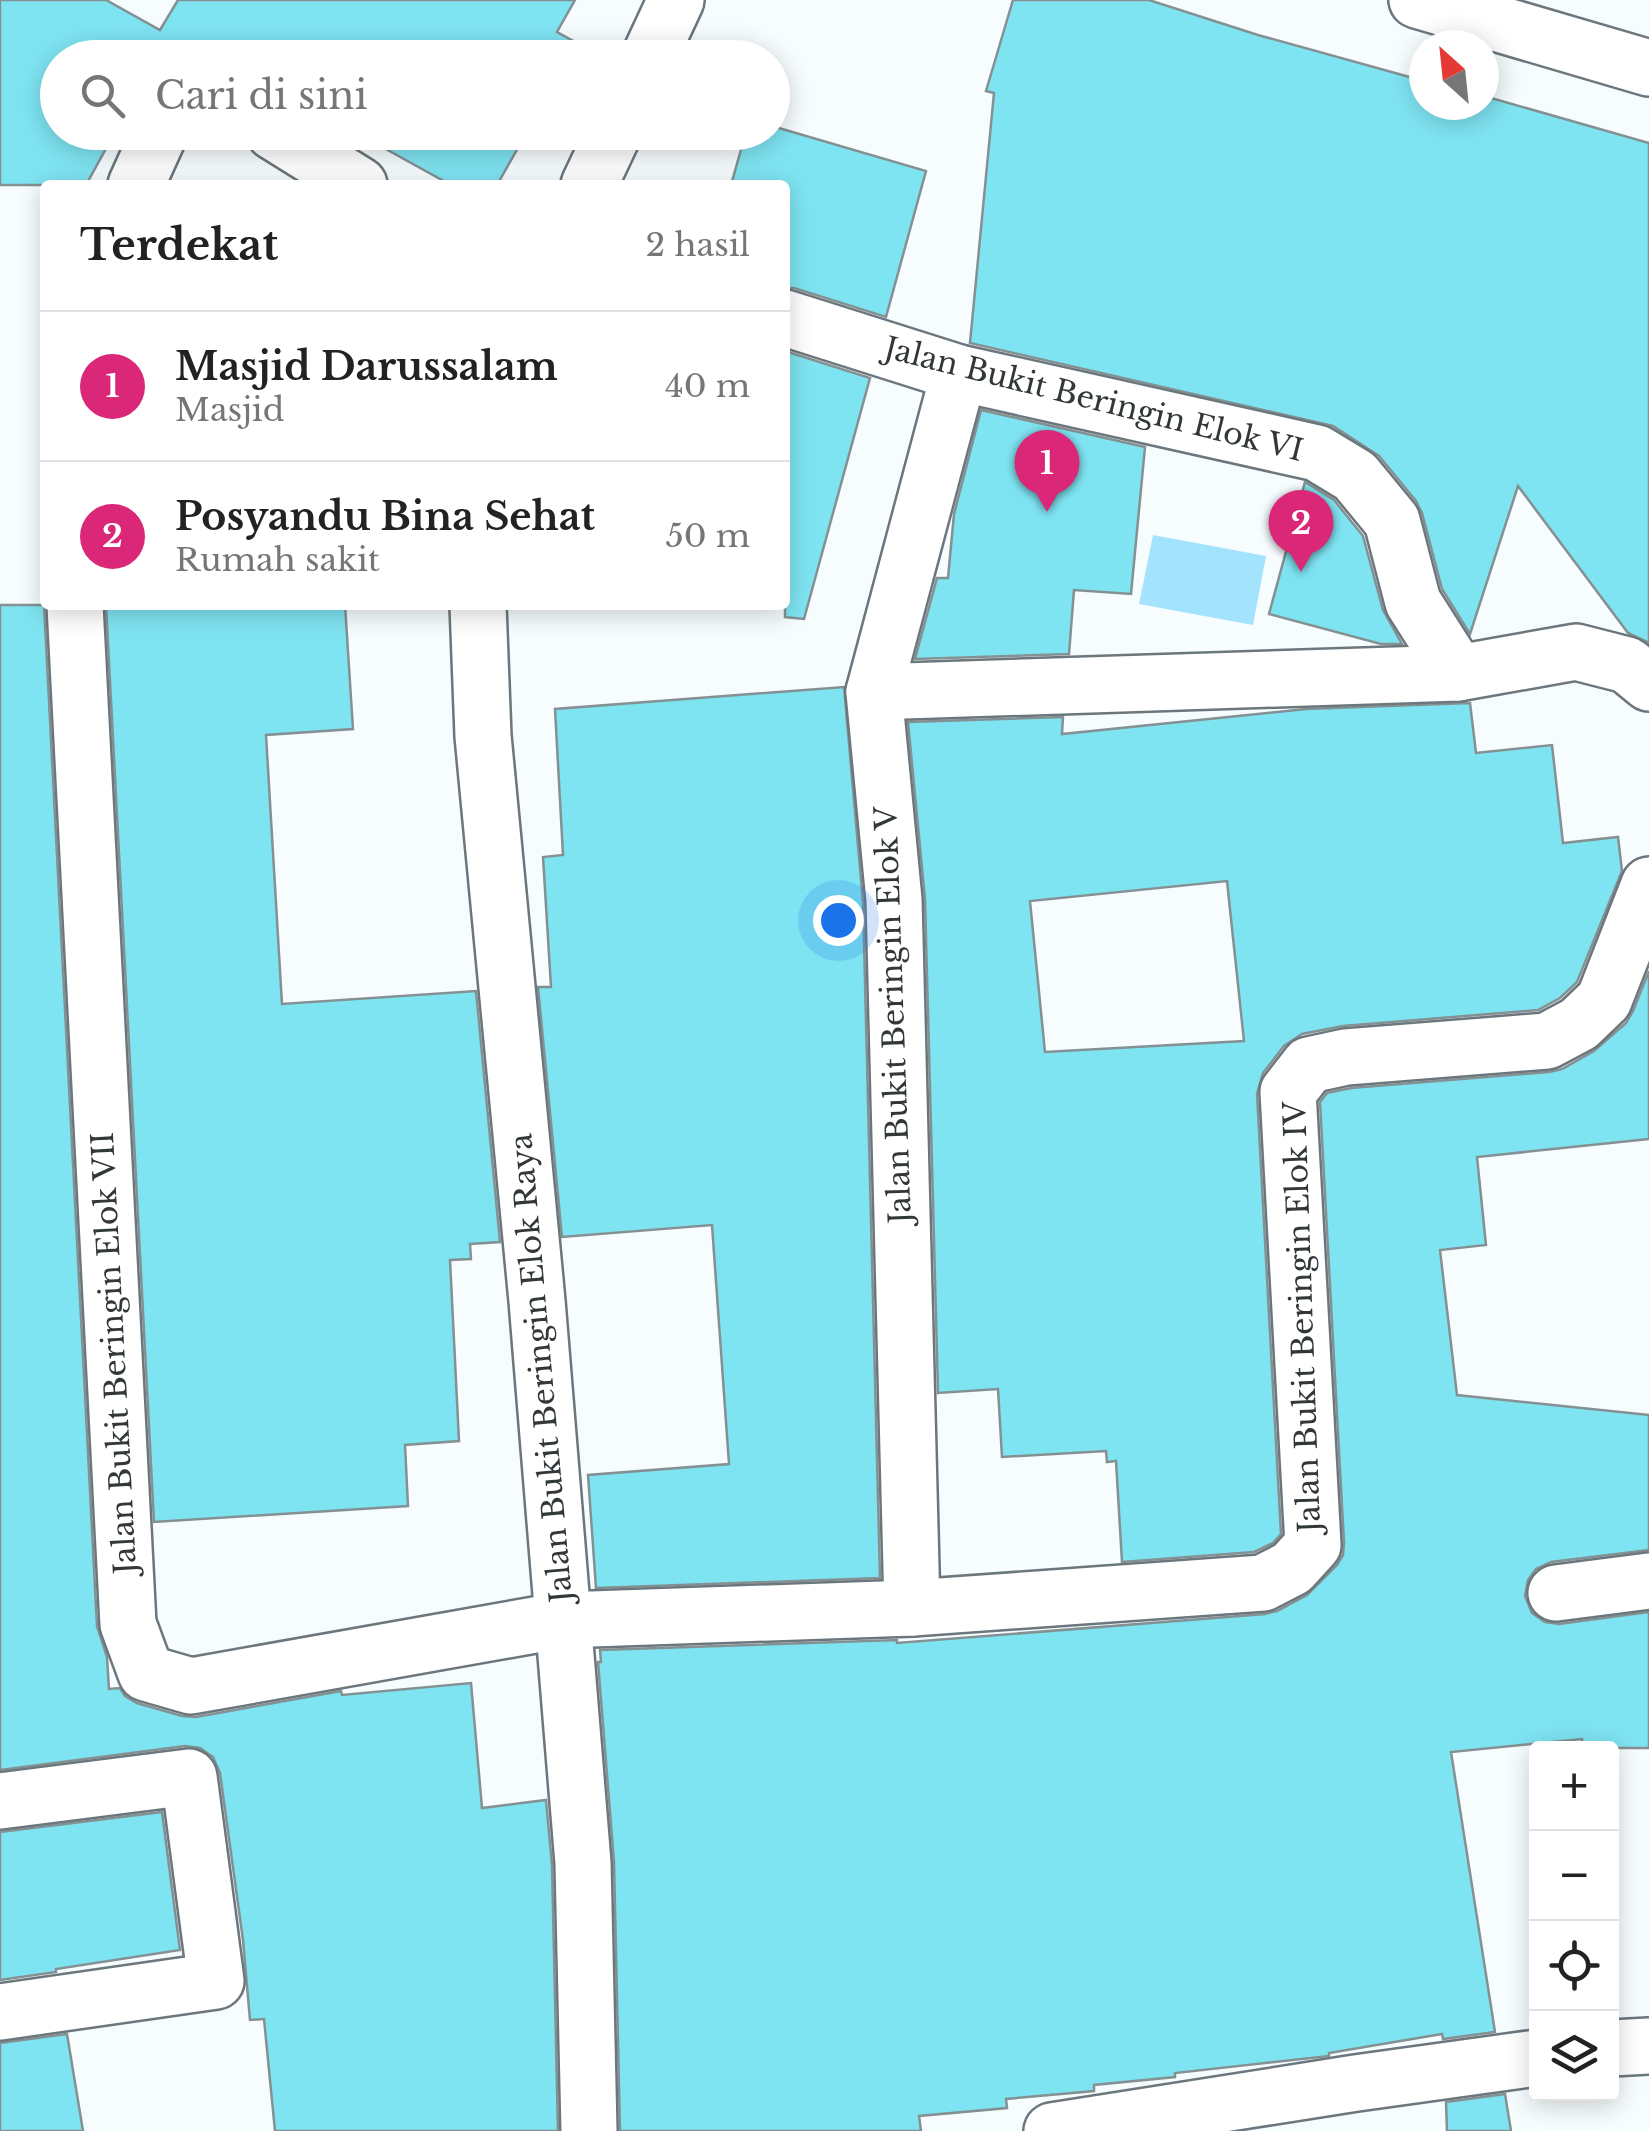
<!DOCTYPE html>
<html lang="id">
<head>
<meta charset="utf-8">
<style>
  :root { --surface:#fff; --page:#f6f6f6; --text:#222; --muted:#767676; --line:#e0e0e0; --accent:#db2777 }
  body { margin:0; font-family:"Libre Baskerville",serif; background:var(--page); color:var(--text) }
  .controls { position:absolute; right:30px; bottom:30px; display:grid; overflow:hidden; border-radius:10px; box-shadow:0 5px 25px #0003 }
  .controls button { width:90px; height:90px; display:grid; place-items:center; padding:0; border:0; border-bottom:2px solid var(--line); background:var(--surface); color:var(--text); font:50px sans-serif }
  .compass { position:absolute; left:1409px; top:30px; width:90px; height:90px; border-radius:50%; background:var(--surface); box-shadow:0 5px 25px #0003; rotate:333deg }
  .you { position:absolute; left:838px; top:920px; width:35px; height:35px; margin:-25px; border:8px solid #fff; border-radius:50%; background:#1a73e8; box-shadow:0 0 0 15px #1a73e833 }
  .badge { display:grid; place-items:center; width:65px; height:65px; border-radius:50%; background:var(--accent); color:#fff; font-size:32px; font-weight:700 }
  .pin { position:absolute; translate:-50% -82px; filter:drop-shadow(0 2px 5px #0008) }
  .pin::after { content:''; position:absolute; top:52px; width:35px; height:30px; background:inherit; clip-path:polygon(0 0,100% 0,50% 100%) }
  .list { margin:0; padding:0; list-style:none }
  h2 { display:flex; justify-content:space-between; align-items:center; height:130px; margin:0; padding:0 40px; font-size:42px }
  h2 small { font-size:32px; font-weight:400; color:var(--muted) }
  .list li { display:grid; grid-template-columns:65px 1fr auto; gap:30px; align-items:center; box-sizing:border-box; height:150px; padding:0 40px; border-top:2px solid var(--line) }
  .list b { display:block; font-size:38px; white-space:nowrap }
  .list p { margin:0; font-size:32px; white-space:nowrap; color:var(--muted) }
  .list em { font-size:32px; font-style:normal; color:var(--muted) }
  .icon { flex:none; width:55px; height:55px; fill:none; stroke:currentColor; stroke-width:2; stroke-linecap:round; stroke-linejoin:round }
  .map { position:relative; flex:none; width:1649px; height:2131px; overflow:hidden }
  .search { position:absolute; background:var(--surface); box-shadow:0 5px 25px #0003; left:40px; top:40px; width:750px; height:110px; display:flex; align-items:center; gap:25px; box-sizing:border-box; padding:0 35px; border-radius:55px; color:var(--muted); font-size:38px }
  .panel { position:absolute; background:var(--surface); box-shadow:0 5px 25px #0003; left:40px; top:180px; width:750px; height:430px; border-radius:10px }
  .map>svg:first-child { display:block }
  .green { fill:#a4e3fe }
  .building { fill:#7fe4f2; stroke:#849193; stroke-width:2.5; fill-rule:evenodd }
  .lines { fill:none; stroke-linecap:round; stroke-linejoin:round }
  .minor-casing { stroke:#6b777c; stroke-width:60 }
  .minor { stroke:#fff; stroke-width:55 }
  .labels { text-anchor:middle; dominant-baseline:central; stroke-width:8; stroke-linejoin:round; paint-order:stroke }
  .street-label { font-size:30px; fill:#323739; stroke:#fff }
</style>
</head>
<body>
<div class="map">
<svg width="1649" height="2131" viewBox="0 0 1649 2131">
  <rect width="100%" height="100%" fill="#f7fcff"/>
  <path class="green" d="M1153 535 1266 556 1253 625 1139 604Z"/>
  <g class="building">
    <path d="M0 0H106L160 30 178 0H575L557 32 577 43 569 58H58V132H115L86 185H0Z"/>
    <path d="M1013 0H1149L1258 35 1424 81V105H1484V96L1649 143V643L1628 633 1518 486 1470 634 1442 589 1422 513 1416 501 1379 456 1333 426 970 343 994 93 986 91Z"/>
    <path d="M772 126 926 171 886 317 794 288H785V185H731L746 132H772Z"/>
    <path d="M355 132H527L497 185H451Z"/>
    <path d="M785 351 870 378 804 619 785 617Z"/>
    <path d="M981 410 1145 447 1131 594 1074 590 1069 654 915 659 937 578H948L954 514Z"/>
    <path d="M1305 482 1334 500 1363 536 1383 610 1402 644H1381L1269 614Z"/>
    <path d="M0 605H44L97 1626 107 1657 109 1689 120 1688 125 1696 137 1703 182 1716 196 1717 341 1691 342 1695 471 1683 482 1808 546 1800 552 1865 558 2131H275L264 2019 250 2020 243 1940 220 1773 213 1757 200 1748 185 1746 0 1770Z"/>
    <path d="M106 605H345L353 729 266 735 282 1004 476 991 500 1242 470 1244 471 1259 450 1260 459 1441 405 1445 408 1506 154 1522Z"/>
    <path d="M844 687 863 902 880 1578 596 1588 588 1475 729 1464 712 1225 562 1237 538 987H551L543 857 563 855 555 709Z"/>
    <path d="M1470 703 1476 753 1552 745 1563 843 1618 837 1622 871 1577 982 1560 998 1538 1010 1343 1026 1302 1034 1284 1046 1263 1073 1257 1094 1281 1534 1273 1543 1254 1552 1122 1562 1116 1461 1107 1462 1106 1451 1002 1457 998 1389 938 1393 925 899 908 722 1063 717 1062 734 1306 709ZM1227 881 1244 1041 1045 1052 1030 901Z"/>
    <path d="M1649 971V1139L1477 1157 1486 1245 1440 1250 1457 1395 1649 1415V1550L1551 1562 1536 1569 1528 1580 1525 1596 1532 1613 1545 1622 1559 1624 1649 1612V1748H1583L1582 1739 1451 1752 1495 2032 1443 2039 1442 2034 1329 2053V2056L1311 2058 1175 2073V2077L1094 2085V2091L1006 2099 1007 2108 919 2116 921 2131H620L614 1862 598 1662H601L600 1650 897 1640V1643L1265 1614 1277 1611 1307 1595 1337 1565 1343 1555 1344 1543 1320 1102 1327 1093 1351 1088 1549 1072 1562 1069 1594 1051 1626 1023 1633 1011Z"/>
    <path d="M162 1812 180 1950 56 1969V1972L0 1980V1832Z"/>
    <path d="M67 2034 83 2131H0V2043Z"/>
    <path d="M1505 2094 1511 2131H1447L1446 2102Z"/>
  </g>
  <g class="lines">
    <defs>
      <g id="minor">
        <path d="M1417 0 1649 68"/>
        <path d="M649 58 676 0"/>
        <path d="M274 132 359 185"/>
        <path d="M136 185 160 132"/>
        <path d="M589 185 614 132"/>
        <path d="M785 318 959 373 1317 453 1355 476 1392 521 1413 602 1458 673"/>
        <path d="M75 605 128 1624 146 1673 191 1686 563 1620 912 1608 1263 1583 1292 1568 1313 1545 1288 1092 1309 1065 1346 1057 1547 1041 1579 1024 1604 1000 1649 885"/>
        <path d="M478 605 483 736 537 1301 583 1863 589 2131"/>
        <path d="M874 692 1458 673 1576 652 1627 665 1649 683"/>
        <path d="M1556 1593 1649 1581"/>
        <path d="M912 1608 894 900 874 692 959 373"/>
        <path d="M0 1801 189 1777 216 1981 0 2012"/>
        <path d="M1612 2048 1649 2046"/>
        <path d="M1052 2131 1356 2083 1536 2058"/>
      </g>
    </defs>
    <use href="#minor" class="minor-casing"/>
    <use href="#minor" class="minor"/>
  </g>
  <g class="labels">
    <g class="street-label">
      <text transform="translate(1094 399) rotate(14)">Jalan Bukit Beringin Elok VI</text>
      <text transform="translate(893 1015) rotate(-92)">Jalan Bukit Beringin Elok V</text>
      <text transform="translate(1302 1317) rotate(-92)">Jalan Bukit Beringin Elok IV</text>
      <text transform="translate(114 1353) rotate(-93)">Jalan Bukit Beringin Elok VII</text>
      <text transform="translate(541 1368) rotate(-95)">Jalan Bukit Beringin Elok Raya</text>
    </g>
  </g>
</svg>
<div class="controls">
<button>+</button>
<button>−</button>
<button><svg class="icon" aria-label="locate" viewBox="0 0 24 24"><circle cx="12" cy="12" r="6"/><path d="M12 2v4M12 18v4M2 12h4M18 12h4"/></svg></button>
<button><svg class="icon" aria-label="layers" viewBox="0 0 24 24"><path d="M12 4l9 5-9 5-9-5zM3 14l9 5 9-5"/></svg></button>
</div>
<svg class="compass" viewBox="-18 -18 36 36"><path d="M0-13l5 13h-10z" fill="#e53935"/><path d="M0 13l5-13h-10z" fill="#767676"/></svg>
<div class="you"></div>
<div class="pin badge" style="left:1047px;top:512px">1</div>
<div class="pin badge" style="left:1301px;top:572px">2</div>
<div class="search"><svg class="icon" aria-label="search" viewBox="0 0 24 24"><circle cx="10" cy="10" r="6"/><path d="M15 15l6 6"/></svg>Cari di sini</div>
<section class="panel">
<h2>Terdekat<small>2 hasil</small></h2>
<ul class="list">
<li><span class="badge">1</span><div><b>Masjid Darussalam</b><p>Masjid</p></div><em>40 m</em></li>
<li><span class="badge">2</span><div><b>Posyandu Bina Sehat</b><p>Rumah sakit</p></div><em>50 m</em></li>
</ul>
</section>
</div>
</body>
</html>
